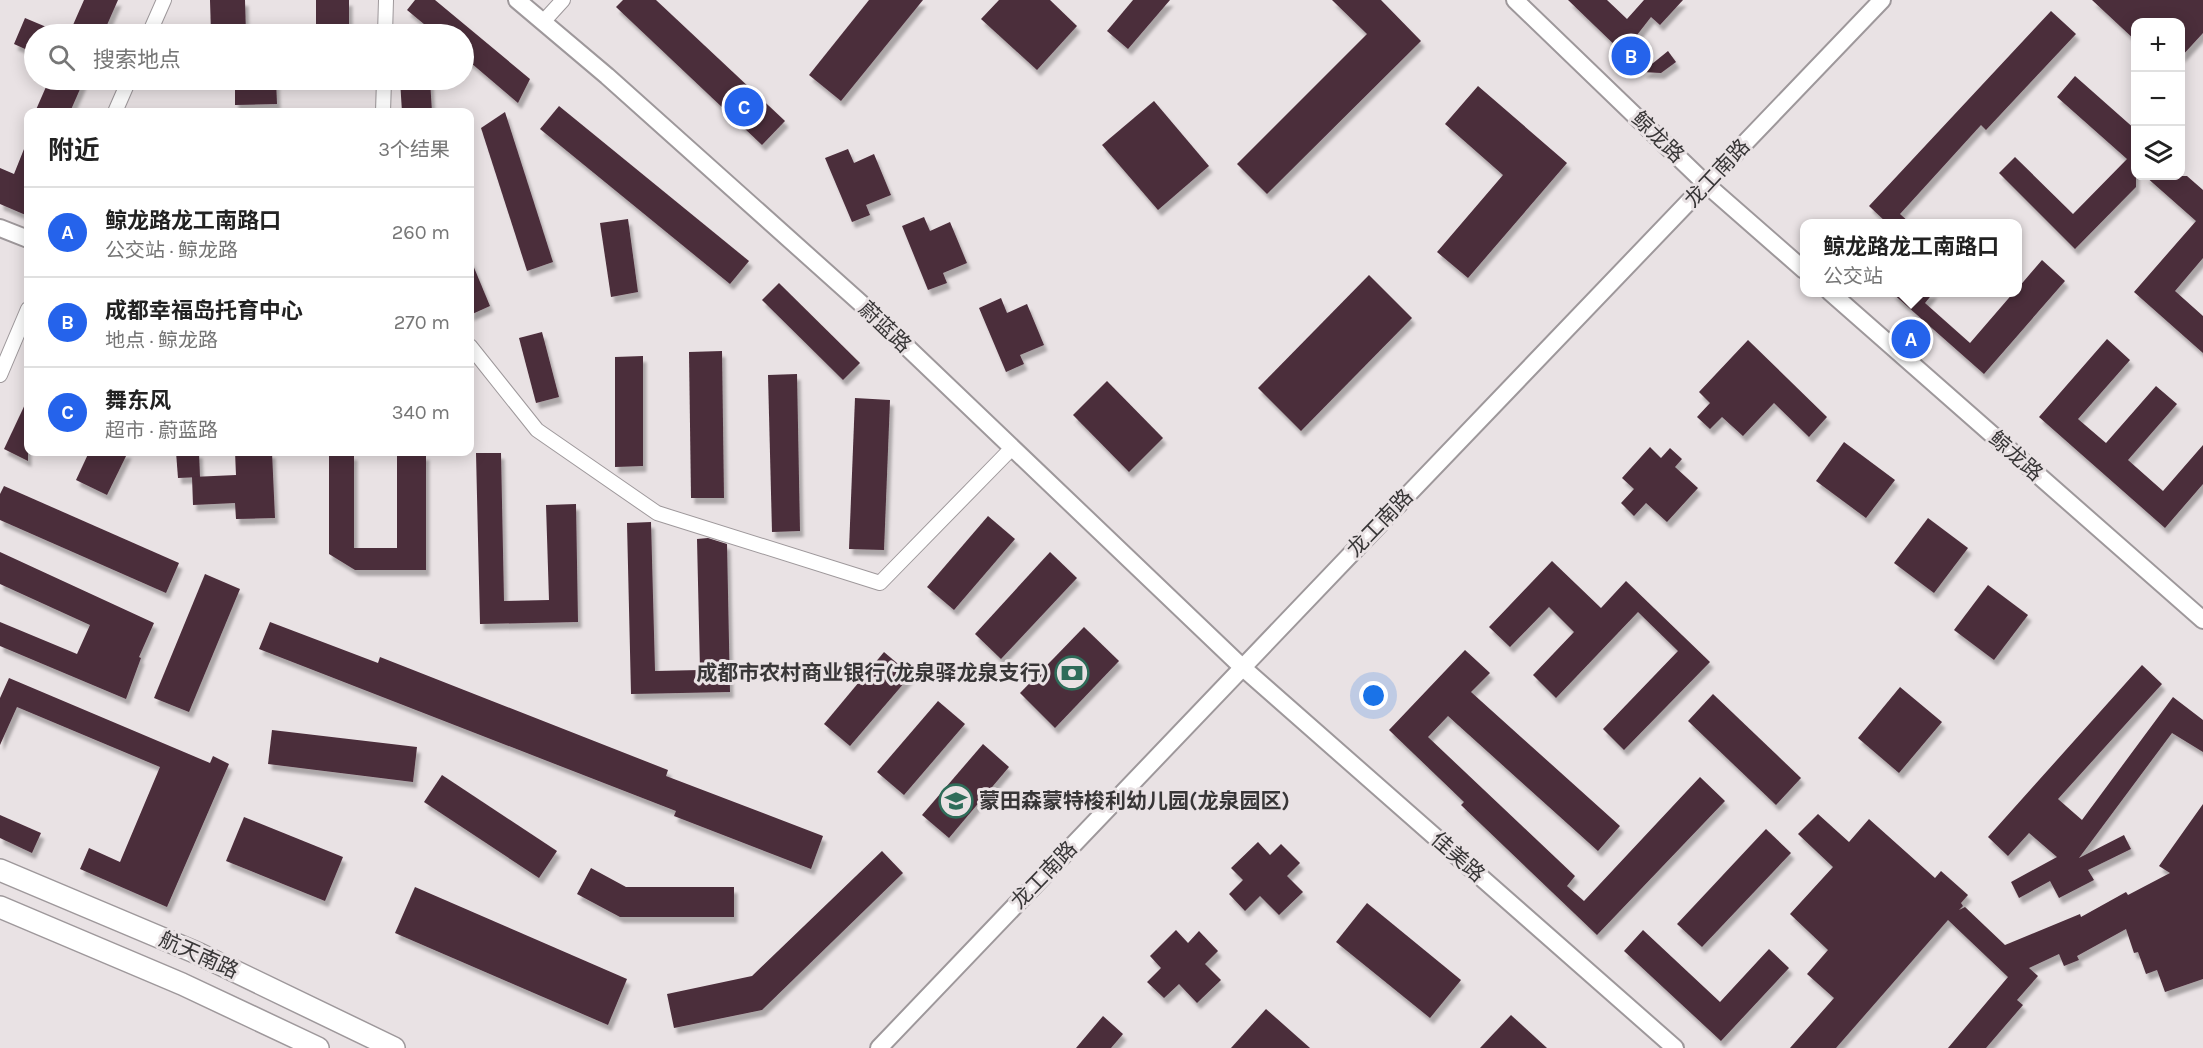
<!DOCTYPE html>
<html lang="zh">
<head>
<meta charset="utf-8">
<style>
  :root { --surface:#fff; --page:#f2f2f2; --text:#222; --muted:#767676; --line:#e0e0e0; --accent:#2563eb }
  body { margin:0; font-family:Karla,"Noto Sans SC",sans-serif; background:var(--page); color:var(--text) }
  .controls { position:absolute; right:18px; top:18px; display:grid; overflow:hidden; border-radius:12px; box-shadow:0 3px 15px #0003 }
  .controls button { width:54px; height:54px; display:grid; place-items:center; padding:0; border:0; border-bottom:2px solid var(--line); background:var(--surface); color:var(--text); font:30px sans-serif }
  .you { position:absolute; left:1374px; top:696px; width:21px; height:21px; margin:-15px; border:4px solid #fff; border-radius:50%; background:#1a73e8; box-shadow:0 0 0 9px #1a73e833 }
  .badge { display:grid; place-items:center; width:39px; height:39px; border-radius:50%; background:var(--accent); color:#fff; font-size:20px; font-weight:700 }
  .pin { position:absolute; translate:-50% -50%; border:3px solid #fff; box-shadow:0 2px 6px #0006 }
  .popup { position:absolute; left:1800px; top:219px; width:222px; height:78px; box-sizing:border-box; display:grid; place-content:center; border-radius:12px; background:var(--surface); filter:drop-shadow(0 2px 4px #0005); font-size:20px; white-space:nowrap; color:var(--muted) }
  .popup b { font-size:22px; color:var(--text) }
  .popup::after { content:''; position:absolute; left:50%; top:100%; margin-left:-12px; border:12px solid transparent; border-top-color:var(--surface) }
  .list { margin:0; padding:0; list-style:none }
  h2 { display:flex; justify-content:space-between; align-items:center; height:78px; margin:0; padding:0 24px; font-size:26px }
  h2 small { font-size:20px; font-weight:400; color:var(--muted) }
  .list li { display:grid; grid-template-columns:39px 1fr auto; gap:18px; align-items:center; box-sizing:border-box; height:90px; padding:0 24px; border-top:2px solid var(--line) }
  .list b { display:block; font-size:22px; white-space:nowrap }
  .list p { margin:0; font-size:20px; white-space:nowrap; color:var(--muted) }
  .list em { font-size:20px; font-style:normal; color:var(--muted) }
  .icon { flex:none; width:33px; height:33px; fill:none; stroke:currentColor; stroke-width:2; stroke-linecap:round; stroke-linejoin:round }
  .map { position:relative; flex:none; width:2203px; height:1048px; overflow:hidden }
  .search { position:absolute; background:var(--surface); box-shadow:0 3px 15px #0003; left:24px; top:24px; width:450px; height:66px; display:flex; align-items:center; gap:15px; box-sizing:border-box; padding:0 21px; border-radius:33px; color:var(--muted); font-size:22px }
  .panel { position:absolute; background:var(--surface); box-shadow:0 3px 15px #0003; left:24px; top:108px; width:450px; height:348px; border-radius:12px }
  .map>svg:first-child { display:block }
  .building { fill:#4c2d3b; filter:url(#shadow) }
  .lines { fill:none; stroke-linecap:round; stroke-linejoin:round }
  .minor-casing { stroke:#9e989b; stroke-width:16 }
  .tertiary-casing { stroke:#9e989b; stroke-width:20 }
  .primary-casing { stroke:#9e989b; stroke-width:24 }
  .minor { stroke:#fff; stroke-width:14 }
  .tertiary { stroke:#fff; stroke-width:16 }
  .primary { stroke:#fff; stroke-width:21 }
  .labels { text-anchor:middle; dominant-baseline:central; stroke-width:6; stroke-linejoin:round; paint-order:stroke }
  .street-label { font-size:21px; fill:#383637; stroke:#e9e2e4 }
  .poi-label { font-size:21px; font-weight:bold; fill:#383637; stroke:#e9e2e4; text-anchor:end }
</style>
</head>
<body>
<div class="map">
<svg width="2203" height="1048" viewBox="0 0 2203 1048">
  <defs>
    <filter id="shadow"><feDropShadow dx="3.5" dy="6" stdDeviation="1.5" flood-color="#0004"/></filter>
  </defs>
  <rect width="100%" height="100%" fill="#e9e2e4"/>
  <g class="building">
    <path d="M84 0H118L103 34H69Z"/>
    <path d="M210 0H245L246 34H211Z"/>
    <rect x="316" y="0" width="33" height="34"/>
    <path d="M415 0H435L530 79 518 103 464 57V34H436L407 10Z"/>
    <path d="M623 0H656L785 121 762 145 616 7Z"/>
    <path d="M869 0H923L841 101 809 75Z"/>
    <path d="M999 0H1050L1077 26 1037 70 981 19Z"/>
    <path d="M1133 0H1170L1128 49 1107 31Z"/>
    <path d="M1332 0H1381L1421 41 1267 194 1237 164 1367 34Z"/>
    <path d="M1568 0H1607L1627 19 1644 0H1683L1660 25 1651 17 1623 53Z"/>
    <path d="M2092 0H2203V33L2181 57V22H2136V41Z"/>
    <path d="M2051 11 2076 34 1986 130 1981 125 1900 214 1911 224H1888L1869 206Z"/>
    <path d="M25 18 63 34H34V53L14 44Z"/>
    <path d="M1668 51 1676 62 1661 73 1642 72Z"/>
    <path d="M2075 76 2136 130V187L2075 249 1999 173 2015 157 2073 214 2127 159 2057 97Z"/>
    <path d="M49 80H84L70 112H35Z"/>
    <path d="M235 80H276L277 104 235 105Z"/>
    <path d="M400 80H430L432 112H402Z"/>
    <path d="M1478 86 1567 163 1468 278 1437 252 1503 175 1445 124Z"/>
    <path d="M1154 101 1209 166 1158 210 1102 145Z"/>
    <path d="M559 106 749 261 730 284 540 129Z"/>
    <path d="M505 112 553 262 527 271 481 128Z"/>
    <path d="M28 139V216L0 204V168L14 174Z"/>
    <path d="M848 149 854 163 874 154 891 195 866 205 870 215 852 222 825 158Z"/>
    <path d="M2145 176H2187L2203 190V258L2175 291 2203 316V353L2134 292 2196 221Z"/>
    <path d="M924 217 930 231 950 222 967 263 943 273 947 283 928 290 902 226Z"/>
    <path d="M628 219 638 292 611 297 600 223Z"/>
    <path d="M470 258 490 306 470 315Z"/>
    <path d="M2042 260 2065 281 1984 374 1891 292H1934L1925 303 1970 343 2014 292H2018V288Z"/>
    <path d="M1369 275 1412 318 1301 431 1258 388Z"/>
    <path d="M779 283 860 363 843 380 762 300Z"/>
    <path d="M1001 298 1007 313 1027 304 1044 345 1020 355 1024 364 1006 372 979 308Z"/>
    <path d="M542 332 559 397 536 403 519 338Z"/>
    <path d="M2107 339 2130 360 2078 419 2106 443 2156 386 2177 404 2128 460 2163 491 2203 445V484L2165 528 2039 417Z"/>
    <path d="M1748 340 1827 417 1809 437 1774 403 1743 436 1722 417 1710 429 1697 417 1710 403 1699 392Z"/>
    <path d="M722 351 724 498H691L689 352Z"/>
    <path d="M643 356V466L615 467V357Z"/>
    <path d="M797 374 800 531 772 532 768 375Z"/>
    <path d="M1107 381 1163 438 1129 472 1073 415Z"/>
    <path d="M28 398V461L4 449Z"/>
    <path d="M855 398 890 400 884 550 849 549Z"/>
    <path d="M1844 442 1895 480 1866 518 1816 481Z"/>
    <path d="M1650 447 1661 458 1670 448 1682 459 1675 467 1698 488 1667 522 1646 503 1634 516 1621 503 1634 489 1622 478Z"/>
    <path d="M89 452H128L107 495 76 480Z"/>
    <path d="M176 452H199L200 477 178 478Z"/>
    <path d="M235 452H272L275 518 236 519 235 503 193 505 192 477 236 475Z"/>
    <path d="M476 453H501L504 601 549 600 546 505 576 504 578 622 480 624Z"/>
    <path d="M329 454H354V548H397V454H426V570H355L329 554Z"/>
    <path d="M4 486 179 563 166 593 0 520V494Z"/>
    <path d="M988 516 1015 539 954 610 927 587Z"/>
    <path d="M1928 518 1968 548 1934 593 1894 563Z"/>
    <path d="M651 522 655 671 700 670 697 539 708 538 727 544 730 692 631 694 627 523Z"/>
    <path d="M0 552 154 623 139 657 141 658 126 699 0 646V622L77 654 90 625 0 584Z"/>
    <path d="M1050 552 1077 578 1001 659 975 634Z"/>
    <path d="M1552 561 1601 608 1626 581 1710 662 1624 750 1603 729 1678 651 1638 612 1556 698 1533 675 1574 632 1549 607 1510 647 1489 627Z"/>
    <path d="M205 574 240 589 189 712 154 698Z"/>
    <path d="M1988 585 2028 615 1994 660 1954 630Z"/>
    <path d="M270 622 378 663 380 657 668 770 666 776 823 836 811 869 674 816 676 811 259 649Z"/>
    <path d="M1084 627 1119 661 1055 728 1020 693Z"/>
    <path d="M1465 650 1490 673 1471 692 1620 826 1598 851 1448 716 1428 737 1575 876 1567 886 1584 901 1700 777 1725 801 1597 935 1461 805 1464 802 1389 730Z"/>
    <path d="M884 652 911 675 850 746 824 724Z"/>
    <path d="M2142 665 2162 684 2058 799 2082 820 2173 697 2203 720V752L2172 733 2079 858 2124 835 2131 849 2088 870 2094 880 2059 898 2050 881 2019 898 2011 882 2057 857 2029 833 2008 856 1988 837Z"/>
    <path d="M9 678 210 763 213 756 229 764 167 907 80 869 89 848 120 862 160 767 17 707 0 745V698Z"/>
    <path d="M1900 687 1942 722 1899 773 1858 738Z"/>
    <path d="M1713 694 1801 778 1776 805 1688 721Z"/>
    <path d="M938 701 965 724 904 795 877 772Z"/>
    <path d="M272 730 417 747 413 782 268 764Z"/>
    <path d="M983 744 1009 767 949 838 922 815Z"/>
    <path d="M442 775 557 851 539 878 424 802Z"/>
    <path d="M2203 804V979L2165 992 2157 970 2146 974 2138 952 2134 953 2126 929 2077 956 2079 960 2064 966 2059 954 2029 968 2038 976 2017 1000 2023 1005 1986 1048H1948L2008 977 1948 920 1836 1048H1790L1834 998 1807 974 1828 950 1790 914 1833 867 1798 834 1818 814 1849 842 1869 819 1935 878 1941 871 1968 895 1961 903 1963 906 1959 910 1965 907 2005 945 2080 914 2081 917 2126 892 2128 895 2170 873 2159 866Z"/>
    <path d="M0 815 41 833 32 853 0 838Z"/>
    <path d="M244 817 343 857 325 901 226 861Z"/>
    <path d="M1766 829 1791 853 1702 947 1677 924Z"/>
    <path d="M1258 842 1270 855 1281 844 1300 863 1287 876 1303 892 1279 915 1260 896 1245 911 1229 894 1243 880 1231 868Z"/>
    <path d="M882 851 903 873 762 1010 674 1028 667 994 752 976Z"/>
    <path d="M591 868 626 887H734V917H620L577 894Z"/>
    <path d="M415 887 627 979 608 1025 395 933Z"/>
    <path d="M1367 903 1461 980 1430 1018 1336 942Z"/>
    <path d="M1176 930 1188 943 1199 931 1218 951 1205 964 1221 980 1197 1003 1179 984 1164 998 1147 982 1161 968 1150 956Z"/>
    <path d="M1643 930 1720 1002 1769 949 1789 968 1721 1041 1624 951Z"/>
    <path d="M1266 1009 1310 1048H1231Z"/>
    <path d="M1511 1015 1547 1048H1480Z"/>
    <path d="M1103 1016 1123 1034 1111 1048H1076Z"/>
  </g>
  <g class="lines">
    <defs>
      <g id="minor">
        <path d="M543 22 563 0"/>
        <path d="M149 34 164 0"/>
        <path d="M385 34 386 0"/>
        <path d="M115 112 129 80"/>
        <path d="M383 112 384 80"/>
        <path d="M470 346 537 430 657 513 880 583 1012 448"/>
        <path d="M0 375 28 309"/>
      </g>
      <g id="tertiary">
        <path d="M517 0 607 76 865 307 1242 667 1675 1048"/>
        <path d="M1515 0 1707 185 1804 270"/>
        <path d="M0 228 28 239"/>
        <path d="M1830 292 2203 620"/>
        <path d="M879 1048C1212 697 1548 350 1882 0"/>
      </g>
      <g id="primary">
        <path d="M0 870 197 953 394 1048"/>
        <path d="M0 907 182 984 318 1048"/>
      </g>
    </defs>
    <use href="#minor" class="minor-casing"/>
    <use href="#tertiary" class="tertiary-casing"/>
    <use href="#primary" class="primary-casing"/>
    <use href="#minor" class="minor"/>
    <use href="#tertiary" class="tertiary"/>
    <use href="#primary" class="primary"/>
  </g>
  <defs>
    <symbol id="bank-ring" viewBox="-11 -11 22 22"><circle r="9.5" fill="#e9e2e4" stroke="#2e6c59" stroke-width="1.5"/><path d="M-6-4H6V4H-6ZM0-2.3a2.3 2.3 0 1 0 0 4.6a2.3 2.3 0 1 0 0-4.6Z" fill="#2e6c59"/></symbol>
    <symbol id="school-ring" viewBox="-11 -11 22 22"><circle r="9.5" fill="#e9e2e4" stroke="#2e6c59" stroke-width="1.5"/><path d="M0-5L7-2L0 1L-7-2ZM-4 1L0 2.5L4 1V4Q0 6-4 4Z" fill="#2e6c59"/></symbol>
  </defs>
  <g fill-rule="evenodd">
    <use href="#bank-ring" x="1053" y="654" width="38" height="38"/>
    <use href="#school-ring" x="937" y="782" width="38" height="38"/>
  </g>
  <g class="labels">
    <g class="street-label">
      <text transform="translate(1658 137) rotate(44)">鲸龙路</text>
      <text transform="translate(1717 173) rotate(-47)">龙工南路</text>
      <text transform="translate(885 327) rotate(44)">蔚蓝路</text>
      <text transform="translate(2016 456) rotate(41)">鲸龙路</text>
      <text transform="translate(1380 523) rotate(-46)">龙工南路</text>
      <text transform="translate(1458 857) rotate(41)">佳美路</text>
      <text transform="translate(1044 875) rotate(-46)">龙工南路</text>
      <text transform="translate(199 955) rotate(24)">航天南路</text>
    </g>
    <g class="poi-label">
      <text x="1049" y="673">成都市农村商业银行(龙泉驿龙泉支行)</text>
      <text x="979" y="801" text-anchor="start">蒙田森蒙特梭利幼儿园(龙泉园区)</text>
    </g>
  </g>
</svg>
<div class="controls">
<button>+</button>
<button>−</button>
<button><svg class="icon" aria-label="layers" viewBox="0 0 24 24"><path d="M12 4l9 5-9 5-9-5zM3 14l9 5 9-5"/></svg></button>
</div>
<div class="you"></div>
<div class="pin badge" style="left:1911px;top:339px">A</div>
<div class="popup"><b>鲸龙路龙工南路口</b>公交站</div>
<div class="pin badge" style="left:1631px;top:56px">B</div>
<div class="pin badge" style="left:744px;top:107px">C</div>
<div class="search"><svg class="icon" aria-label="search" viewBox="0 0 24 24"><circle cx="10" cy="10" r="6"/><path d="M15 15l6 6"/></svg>搜索地点</div>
<section class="panel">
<h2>附近<small>3个结果</small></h2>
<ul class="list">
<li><span class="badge">A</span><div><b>鲸龙路龙工南路口</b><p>公交站 · 鲸龙路</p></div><em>260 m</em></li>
<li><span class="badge">B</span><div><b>成都幸福岛托育中心</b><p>地点 · 鲸龙路</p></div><em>270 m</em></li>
<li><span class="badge">C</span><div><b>舞东风</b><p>超市 · 蔚蓝路</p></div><em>340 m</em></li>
</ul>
</section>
</div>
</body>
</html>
